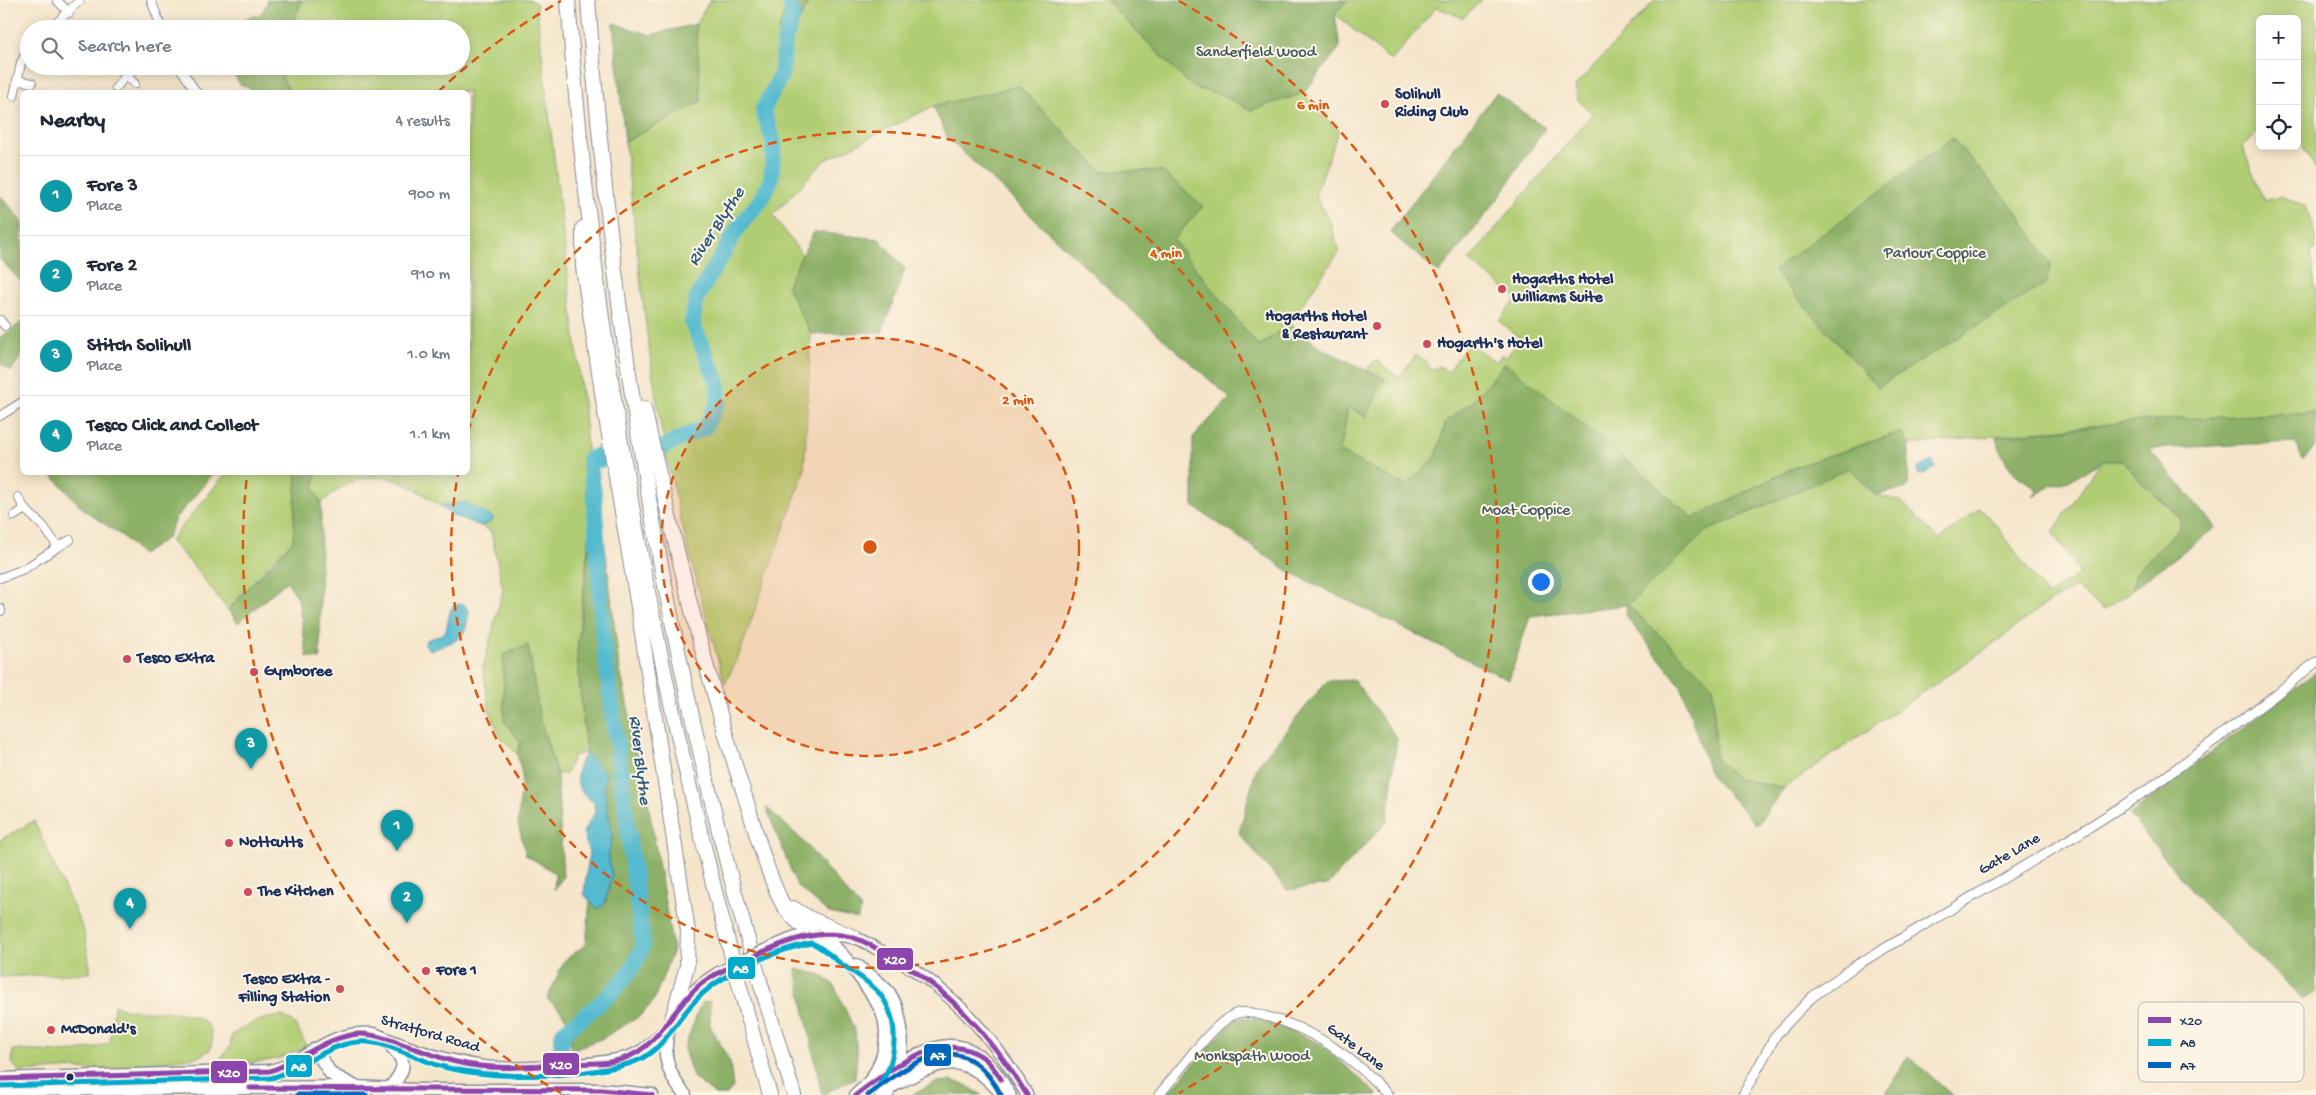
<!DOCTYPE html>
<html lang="en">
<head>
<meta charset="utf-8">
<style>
  :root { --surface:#fff; --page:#f2f2f3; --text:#1f2937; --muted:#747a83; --line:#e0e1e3; --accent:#d1495b }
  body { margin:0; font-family:"Gochi Hand",sans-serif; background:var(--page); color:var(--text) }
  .controls { position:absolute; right:15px; top:15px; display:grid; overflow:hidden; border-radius:8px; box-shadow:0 2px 12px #0003 }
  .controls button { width:45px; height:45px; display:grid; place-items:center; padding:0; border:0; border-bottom:1px solid var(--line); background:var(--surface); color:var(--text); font:25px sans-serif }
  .you { position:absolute; left:1540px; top:581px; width:18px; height:18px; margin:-12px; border:4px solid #fff; border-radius:50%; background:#1a73e8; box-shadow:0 0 0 8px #1a73e833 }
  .badge { display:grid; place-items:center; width:32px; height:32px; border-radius:50%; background:var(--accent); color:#fff; font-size:16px; font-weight:700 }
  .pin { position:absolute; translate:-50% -41px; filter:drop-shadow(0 1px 2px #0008) }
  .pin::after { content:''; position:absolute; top:26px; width:18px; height:15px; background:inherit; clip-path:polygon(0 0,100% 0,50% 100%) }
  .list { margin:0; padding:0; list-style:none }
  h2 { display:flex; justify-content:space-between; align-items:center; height:65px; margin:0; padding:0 20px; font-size:21px }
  h2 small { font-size:16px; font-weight:400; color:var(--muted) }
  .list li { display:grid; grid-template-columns:32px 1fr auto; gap:15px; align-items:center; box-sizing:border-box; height:80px; padding:0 20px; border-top:1px solid var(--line) }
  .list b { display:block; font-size:19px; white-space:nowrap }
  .list p { margin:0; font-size:16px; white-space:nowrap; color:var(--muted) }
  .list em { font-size:16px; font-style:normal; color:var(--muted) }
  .icon { flex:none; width:28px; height:28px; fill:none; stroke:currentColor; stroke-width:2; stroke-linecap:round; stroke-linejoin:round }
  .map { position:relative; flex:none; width:2316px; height:1095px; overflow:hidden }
  .search { position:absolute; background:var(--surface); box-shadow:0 2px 12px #0003; left:20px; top:20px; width:450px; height:55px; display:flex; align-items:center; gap:12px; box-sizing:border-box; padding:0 18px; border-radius:28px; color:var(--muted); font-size:19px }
  .panel { position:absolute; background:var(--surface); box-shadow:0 2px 12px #0003; left:20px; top:90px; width:450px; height:385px; border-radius:8px }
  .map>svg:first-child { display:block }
  .green { fill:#b1cd73; stroke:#667e68; fill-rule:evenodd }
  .forest { fill:#8cb065; stroke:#547062 }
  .water { fill:#52bacf; stroke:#367496 }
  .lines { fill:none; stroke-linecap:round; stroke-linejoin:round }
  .river { stroke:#52bacf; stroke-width:16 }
  .minor-casing { stroke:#888a94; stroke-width:10 }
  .tertiary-casing { stroke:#888a94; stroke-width:11 }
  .primary-casing { stroke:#888a94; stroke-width:14 }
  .trunk-casing { stroke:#888a94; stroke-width:15 }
  .motorway-casing { stroke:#888a94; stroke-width:16 }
  .minor { stroke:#fff; stroke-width:8 }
  .tertiary { stroke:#fff; stroke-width:9 }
  .primary { stroke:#fff; stroke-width:11 }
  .trunk { stroke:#fff; stroke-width:12 }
  .motorway { stroke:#fff; stroke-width:14 }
  .trunk-bridge-casing { stroke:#888a94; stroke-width:15; stroke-linecap:butt }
  .trunk-bridge { stroke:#fff; stroke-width:12 }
  .bus-1-casing { stroke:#fcf5e5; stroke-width:9 }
  .bus-2-casing { stroke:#fcf5e5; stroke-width:9 }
  .bus-3-casing { stroke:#fcf5e5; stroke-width:9 }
  .bus-1 { stroke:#8e44ad; stroke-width:5 }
  .bus-2 { stroke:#00a9ce; stroke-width:5 }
  .bus-3 { stroke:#0065bd; stroke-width:5 }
  .ring { fill:none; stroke:#de5710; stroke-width:2.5; stroke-dasharray:9 6 }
  .poi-dot { fill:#d1495b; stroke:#fcf5e5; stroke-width:2 }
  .bus-dot { fill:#1b2f5e; stroke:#fcf5e5; stroke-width:2 }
  .labels { text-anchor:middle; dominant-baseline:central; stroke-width:4; stroke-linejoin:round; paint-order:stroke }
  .park-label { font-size:16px; fill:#405663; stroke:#fcf5e5 }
  .poi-label { font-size:16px; font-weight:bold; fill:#1b2f5e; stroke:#fcf5e5; text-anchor:start }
  .street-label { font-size:16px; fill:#1b2f5e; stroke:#fcf5e5 }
  .water-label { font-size:18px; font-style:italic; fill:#2c5980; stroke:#fcf5e5 }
  .key { fill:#fcf5e5; stroke:#b8babc; stroke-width:1 }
  .key-label { font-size:14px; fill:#1b2f5e }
  .centre { fill:#de5710; stroke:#fcf5e5; stroke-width:2.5 }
  .ring-label { font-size:15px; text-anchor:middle; font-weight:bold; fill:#de5710; stroke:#fcf5e5; stroke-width:4; stroke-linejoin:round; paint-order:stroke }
  .line-badge { stroke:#fcf5e5; stroke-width:2 }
  .badge-label { font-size:14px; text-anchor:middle; font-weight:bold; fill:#fff }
</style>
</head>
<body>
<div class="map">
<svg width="2316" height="1095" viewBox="0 0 2316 1095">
  <rect width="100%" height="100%" fill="#fcf5e5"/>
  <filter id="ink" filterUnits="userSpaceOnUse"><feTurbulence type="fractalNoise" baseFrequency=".02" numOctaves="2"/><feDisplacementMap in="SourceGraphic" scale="10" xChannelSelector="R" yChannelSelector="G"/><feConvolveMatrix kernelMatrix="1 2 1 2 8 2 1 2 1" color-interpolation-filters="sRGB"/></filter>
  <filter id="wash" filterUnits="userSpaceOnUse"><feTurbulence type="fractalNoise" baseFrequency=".0096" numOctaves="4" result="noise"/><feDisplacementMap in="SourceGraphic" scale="20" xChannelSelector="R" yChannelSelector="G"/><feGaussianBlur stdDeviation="1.12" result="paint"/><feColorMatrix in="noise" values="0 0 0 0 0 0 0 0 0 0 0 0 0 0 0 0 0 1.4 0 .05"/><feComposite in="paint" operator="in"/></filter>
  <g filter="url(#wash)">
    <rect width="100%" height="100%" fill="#f5e5cb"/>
    <g class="green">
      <path d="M279 0H531L536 3 584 412 592 509 577 653 586 753 574 755 566 774H557L540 720 528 645 521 743 517 754 500 736 489 709 483 667 503 590 491 531 481 526 492 522 493 518C476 506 461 502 440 506 415 487 386 469 354 481 342 485 331 496 321 503L314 489 316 473 468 472V92H279V66H461V29H279Z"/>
      <path d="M710 0H785L787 4 779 32 793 33 807 5 806 0H1106L1192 87 1222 95 1251 110 1304 93 1319 113 1339 129 1315 196 1329 219 1339 252 1289 323 1259 347 1173 240 1202 207 1162 171H1101L1019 86 933 106 824 161 773 215 802 255 787 286 811 334 804 472 739 655 725 684C703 606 681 529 665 449 646 348 637 244 625 142L701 101 696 24Z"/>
      <path d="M1347 0H1482L1463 18 1436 7 1391 61 1335 14Z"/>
      <path d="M1655 0H2316V170L2297 135V19H2260V131L2242 146 2264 201 2281 196 2305 206 2316 235V250L2310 252 2316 293V412L2139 421 1909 445 1901 432 1795 467 1693 518 1505 363 1474 400 1446 421 1436 457 1406 486 1340 452 1348 406 1385 378 1367 370 1376 360 1399 377 1416 355 1426 362 1430 369H1435L1439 366 1448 372 1469 343 1496 362 1502 354 1506 357 1521 339 1499 321 1517 298 1469 260 1592 114 1578 100 1575 86ZM1952 138 2017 212 2051 265Z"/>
      <path d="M2102 460 2123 461 2144 485 2181 519 2179 528 2135 574 2133 589 2104 610 2076 587 2040 608 1997 641 1784 788 1736 778 1716 760 1713 686 1627 605 1707 531 1850 467 1875 495 1901 501 1939 540 1980 508 1997 526 2047 596 2080 573 2053 532Z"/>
      <path d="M226 473H297L293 541 272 561 228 610 193 565 170 541Z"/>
      <path d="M34 821 84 931 91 973 0 977V840Z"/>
      <path d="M114 1005C120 1007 126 1010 132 1010 159 1013 224 1005 210 1050L198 1057 93 1071 75 1068 20 1072 12 1063 13 1050C46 1051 80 1056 110 1042Z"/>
      <path d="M282 1016C297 1021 300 1033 306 1046 275 1065 252 1062 217 1063L230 1046 232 1035C247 1024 264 1017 282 1016Z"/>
    </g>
    <g class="forest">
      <path d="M267 0H302L291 29H233L249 17 260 15 267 4Z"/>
      <path d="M785 0H806L807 5 793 33 778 32 787 5Z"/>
      <path d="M1106 0H1347L1335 14 1340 47 1304 93 1251 110 1222 95 1192 87Z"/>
      <path d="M613 23 651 35 696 24 701 101 625 142Z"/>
      <path d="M243 66H282V77L290 92H250V88L240 84 233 73Z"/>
      <path d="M1019 86 1101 171H1162L1203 206 1173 240 1259 347 1289 323 1321 348 1385 379 1366 417 1348 407 1340 452 1406 486 1436 457 1446 421 1474 400 1505 363 1614 449 1693 518 1795 467 1901 432 1909 445 1908 488 1875 495 1850 468 1707 531 1628 605 1713 686 1716 760 1736 778 1784 788 1757 825 1710 775 1681 686 1626 616 1627 605 1530 616 1509 680 1290 572 1193 506V437L1230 398 1139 317 948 138 933 106Z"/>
      <path d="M1496 93 1545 128 1498 199 1439 273 1390 232Z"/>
      <path d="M1952 138 2017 212 2051 265 2046 283 1878 387 1773 271Z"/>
      <path d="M0 195 22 221V283L0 259Z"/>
      <path d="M814 232 879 239 905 269 882 332 811 334 787 285Z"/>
      <path d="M22 322V355L11 371 0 363V338Z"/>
      <path d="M2316 412V445L2303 460 2295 442 2149 449 2216 527 2133 589 2134 574 2179 528 2181 518 2144 485 2123 461H2102L2069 481 2052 485 2033 497 2037 492 2034 486C2010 474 2004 462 1996 437L2139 421Z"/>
      <path d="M50 473H214L175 519 167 538 142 555 121 535 84 510Z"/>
      <path d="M297 473H316L314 489 321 503 320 659 307 657 298 598 287 581 238 623 228 610 293 541Z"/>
      <path d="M592 517 602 521 619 665 647 796 673 950 653 1002 640 1016 601 1039 570 1050C574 1027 566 1013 547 999L564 961 586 944 590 900 597 908 604 904 612 875 608 856 612 838 604 786 606 773 586 753 577 653Z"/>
      <path d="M528 645 540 720 557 774 563 877 554 890 555 873 526 855 518 823 522 775 517 754 521 743 504 721 503 655Z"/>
      <path d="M2316 672V991L2303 999 2205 906 2129 815Z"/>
      <path d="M1354 680 1397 738 1387 821 1328 885 1287 890 1239 833 1257 766 1327 681Z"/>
      <path d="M766 807 801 839 861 909 857 919 829 913 797 886Z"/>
      <path d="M796 969 822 975 834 985 855 1031 857 1055 855 1078 822 1095Z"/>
      <path d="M710 1001V1026L730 1062 733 1087 727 1095H715L693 1077 684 1049 701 1003Z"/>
      <path d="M1237 1017 1265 1020 1321 1044 1378 1095H1167L1199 1057Z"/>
      <path d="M1908 1056 1952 1095H1885Z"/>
      <path d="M950 1081 966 1085 982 1095H912L937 1082Z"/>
    </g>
    <g class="water">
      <path d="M1932 461 1936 468 1921 475 1918 474V468Z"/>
      <path d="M466 502 493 518 492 522 481 526 453 516 440 506Z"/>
      <path d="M464 604 469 611C465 642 460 638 433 650L428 649 425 644 426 640C431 638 437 637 442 634 450 631 446 613 454 605Z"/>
      <path d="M586 753 606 773 604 786 612 838 608 856 612 875 605 904 597 909 584 894 589 852 583 832 595 813 594 802C573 790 573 772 586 753Z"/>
    </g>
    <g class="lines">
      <g class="river">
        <path d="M661 448 705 427 718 403V383L692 323 697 297 740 225 761 200 771 180 774 143 763 110 781 75 785 39 793 16 789 0"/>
        <path d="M561 1046 563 1033C594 1007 629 986 643 945L603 638 594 493 589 460 596 456 601 460"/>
      </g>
    </g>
  </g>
  <g filter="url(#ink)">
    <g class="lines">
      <defs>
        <g id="minor">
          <path d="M57 0 69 13"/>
          <path d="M151 0 162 29"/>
          <path d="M50 29 80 0"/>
          <path d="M179 66 196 92"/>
          <path d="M126 75 135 84"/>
          <path d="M17 80 32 83"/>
          <path d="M116 88 126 75 141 66"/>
          <path d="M14 96 21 63 29 46"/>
          <path d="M0 320 5 326"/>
          <path d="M0 416 22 402"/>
          <path d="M18 497 25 509"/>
          <path d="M58 547 70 540"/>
          <path d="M0 578 24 569 58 547 44 527 25 509 14 516"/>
          <path d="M0 608 1 611"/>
        </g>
        <g id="tertiary">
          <path d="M1159 1095C1177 1074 1211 1025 1235 1014 1245 1010 1258 1014 1268 1017 1316 1030 1355 1059 1388 1095"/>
          <path d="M1743 1095 1776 1035 1812 997 1855 966 2075 836 2149 789 2274 696 2316 662"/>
        </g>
        <g id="primary">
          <path d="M817 937C829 936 843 934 855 938 863 940 871 946 879 950 943 981 992 1034 1027 1095"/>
          <path d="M867 1086C927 1047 966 1015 1010 1095"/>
          <path d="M888 1089C936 1063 962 1046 1002 1095"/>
        </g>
        <g id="trunk">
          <path d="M767 950C780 945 800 933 814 936 829 939 844 956 852 967 863 981 875 996 882 1012 893 1041 880 1077 856 1095"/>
          <path d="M856 965C868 974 880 982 889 993 907 1020 907 1073 881 1095"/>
          <path d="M385 1040C406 1060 409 1066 389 1089"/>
          <path d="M315 1049 331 1074 352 1085"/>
          <path d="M0 1079 270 1071C312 1061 324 1031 374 1034 409 1049 447 1062 484 1067 510 1071 609 1065 632 1056 647 1050 658 1038 668 1027"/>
          <path d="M0 1090 356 1087 416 1090H601L652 1095"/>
          <path d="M685 1095C645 1048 673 1001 719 973"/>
        </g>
        <g id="motorway">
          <path d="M568 0C595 371 667 738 770 1095"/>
          <path d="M588 0C609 290 655 581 727 863 747 941 771 1018 794 1095"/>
          <path d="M583 228V267L605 412 637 601 688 931 687 966 672 1019"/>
          <path d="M644 408C672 532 701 656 739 778 753 819 763 864 782 903 789 916 802 925 813 935"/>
          <path d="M793 908 809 918 854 937"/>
          <path d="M886 1095 888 1089"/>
        </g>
      </defs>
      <use href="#minor" class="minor-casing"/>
      <use href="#tertiary" class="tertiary-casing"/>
      <use href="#primary" class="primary-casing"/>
      <use href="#trunk" class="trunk-casing"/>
      <use href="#motorway" class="motorway-casing"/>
      <use href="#minor" class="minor"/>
      <use href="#tertiary" class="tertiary"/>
      <use href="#primary" class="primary"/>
      <use href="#trunk" class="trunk"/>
      <use href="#motorway" class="motorway"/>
      <defs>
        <path id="trunk-bridge" d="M719 973 767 950"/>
      </defs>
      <use href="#trunk-bridge" class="trunk-bridge-casing"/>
      <use href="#trunk-bridge" class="trunk-bridge"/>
      <defs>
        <g id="bus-1">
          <path d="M0 1079 270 1071C300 1061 327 1036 359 1034 384 1033 428 1056 456 1062 493 1071 528 1067 566 1064 581 1063 595 1064 610 1062 658 1055 668 1011 701 984 716 972 735 965 752 957 779 944 810 931 841 935 858 937 870 945 885 953 947 987 991 1036 1027 1095"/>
          <path d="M250 1088 601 1090 652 1095"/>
          <path d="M856 1095C890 1070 941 1027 984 1058 991 1063 996 1072 1001 1079"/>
        </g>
        <path id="bus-2" d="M0 1086 271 1078C301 1070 326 1045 357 1042 382 1039 416 1059 440 1066 491 1080 577 1078 628 1064 662 1055 673 1024 695 1001 721 973 775 950 812 943 823 948 831 956 840 963 854 973 869 981 880 994 901 1021 898 1065 875 1090"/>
        <g id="bus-3">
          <path d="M297 1095H366"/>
          <path d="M868 1095C917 1058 964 1025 1001 1095"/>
        </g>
      </defs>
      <use href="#bus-1" class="bus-1-casing"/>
      <use href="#bus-2" class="bus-2-casing"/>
      <use href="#bus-3" class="bus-3-casing"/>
      <use href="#bus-1" class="bus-1"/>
      <use href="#bus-2" class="bus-2"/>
      <use href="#bus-3" class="bus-3"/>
    </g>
  </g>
  <circle cx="870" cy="547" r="209" fill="#de5710" fill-opacity=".12"/>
  <g class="ring">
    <circle cx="870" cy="547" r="209"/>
    <path d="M468 432A418 418 0 1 1 458 474"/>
    <path d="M561 1093A627 627 0 0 1 247 476M438 92A627 627 0 0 1 561 1M1179 1A627 627 0 0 1 1179 1093"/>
  </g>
  <g class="poi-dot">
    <circle cx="1385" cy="104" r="5"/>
    <circle cx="1502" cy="289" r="5"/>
    <circle cx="1377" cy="326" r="5"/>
    <circle cx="1427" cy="344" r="5"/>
    <circle cx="127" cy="659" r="5"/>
    <circle cx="254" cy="672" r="5"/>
    <circle cx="229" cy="843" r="5"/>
    <circle cx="248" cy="892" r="5"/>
    <circle cx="426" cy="971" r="5"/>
    <circle cx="340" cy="989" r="5"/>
    <circle cx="51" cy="1030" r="5"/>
  </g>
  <circle class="bus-dot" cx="70" cy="1077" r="4.5"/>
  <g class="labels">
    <g class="park-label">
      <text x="1256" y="53">Sanderfield Wood</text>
      <text x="1935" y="254">Parlour Coppice</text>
      <text x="1526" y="511">Moat Coppice</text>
      <text x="1252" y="1057">Monkspath Wood</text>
    </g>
    <g class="poi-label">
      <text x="1395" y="95">Solihull<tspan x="1395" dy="18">Riding Club</tspan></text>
      <text x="1512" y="280">Hogarths Hotel<tspan x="1512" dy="18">Williams Suite</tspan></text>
      <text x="1367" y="317" text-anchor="end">Hogarths Hotel<tspan x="1367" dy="18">&amp; Restaurant</tspan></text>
      <text x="1437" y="344">Hogarth's Hotel</text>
      <text x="137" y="659">Tesco Extra</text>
      <text x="264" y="672">Gymboree</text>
      <text x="239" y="843">Nottcutts</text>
      <text x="258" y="892">The Kitchen</text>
      <text x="436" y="971">Fore 1</text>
      <text x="330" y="980" text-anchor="end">Tesco Extra -<tspan x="330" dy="18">Filling Station</tspan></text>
      <text x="61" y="1030">McDonald's</text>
    </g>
    <g class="street-label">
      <text transform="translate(2010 855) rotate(-30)">Gate Lane</text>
      <text transform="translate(430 1035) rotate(16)">Stratford Road</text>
      <text transform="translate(1355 1048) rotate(37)">Gate Lane</text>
    </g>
    <g class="water-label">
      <text transform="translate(717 227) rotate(-57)">River Blythe</text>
      <text transform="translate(639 760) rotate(83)">River Blythe</text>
    </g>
  </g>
  <rect x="2138" y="1002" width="166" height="80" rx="8" class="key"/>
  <rect x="2148" y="1017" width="23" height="6" fill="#8e44ad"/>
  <rect x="2148" y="1039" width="23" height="7" fill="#00a9ce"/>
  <rect x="2148" y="1062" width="23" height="6" fill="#0065bd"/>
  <g class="key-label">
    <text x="2180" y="1025">X20</text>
    <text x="2180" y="1047">A8</text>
    <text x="2180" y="1070">A7</text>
  </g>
  <circle cx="870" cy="547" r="8" class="centre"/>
  <g class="ring-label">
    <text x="1313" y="109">6 min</text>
    <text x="1166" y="257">4 min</text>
    <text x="1018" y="404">2 min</text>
  </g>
  <g class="line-badge">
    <rect x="876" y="947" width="38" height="24" rx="5" fill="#8e44ad"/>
    <rect x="727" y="956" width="29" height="24" rx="5" fill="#00a9ce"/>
    <rect x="923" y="1043" width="29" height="24" rx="5" fill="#0065bd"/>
    <rect x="542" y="1052" width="38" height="24" rx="5" fill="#8e44ad"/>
    <rect x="285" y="1054" width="28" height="24" rx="5" fill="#00a9ce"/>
    <rect x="210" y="1060" width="38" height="24" rx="5" fill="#8e44ad"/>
  </g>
  <g class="badge-label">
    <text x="895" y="964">X20</text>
    <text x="741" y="973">A8</text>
    <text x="938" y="1060">A7</text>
    <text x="561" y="1069">X20</text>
    <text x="299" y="1071">A8</text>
    <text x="229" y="1077">X20</text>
  </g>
</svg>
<div class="controls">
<button>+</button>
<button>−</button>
<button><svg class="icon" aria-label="locate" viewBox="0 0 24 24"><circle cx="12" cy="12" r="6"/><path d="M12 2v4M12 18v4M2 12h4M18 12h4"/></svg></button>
</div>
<div class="you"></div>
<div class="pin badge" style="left:397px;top:851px;background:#0f9aa8">1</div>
<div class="pin badge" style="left:407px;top:923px;background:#0f9aa8">2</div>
<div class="pin badge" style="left:251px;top:769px;background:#0f9aa8">3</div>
<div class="pin badge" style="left:130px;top:929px;background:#0f9aa8">4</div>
<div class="search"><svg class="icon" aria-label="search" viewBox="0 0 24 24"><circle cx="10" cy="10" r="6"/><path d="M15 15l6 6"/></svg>Search here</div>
<section class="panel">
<h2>Nearby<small>4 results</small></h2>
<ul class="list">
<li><span class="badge" style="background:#0f9aa8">1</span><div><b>Fore 3</b><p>Place</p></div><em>900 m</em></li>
<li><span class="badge" style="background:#0f9aa8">2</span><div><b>Fore 2</b><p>Place</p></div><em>910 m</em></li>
<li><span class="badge" style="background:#0f9aa8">3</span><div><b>Stitch Solihull</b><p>Place</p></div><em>1.0 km</em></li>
<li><span class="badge" style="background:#0f9aa8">4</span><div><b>Tesco Click and Collect</b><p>Place</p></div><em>1.1 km</em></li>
</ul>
</section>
</div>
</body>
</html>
